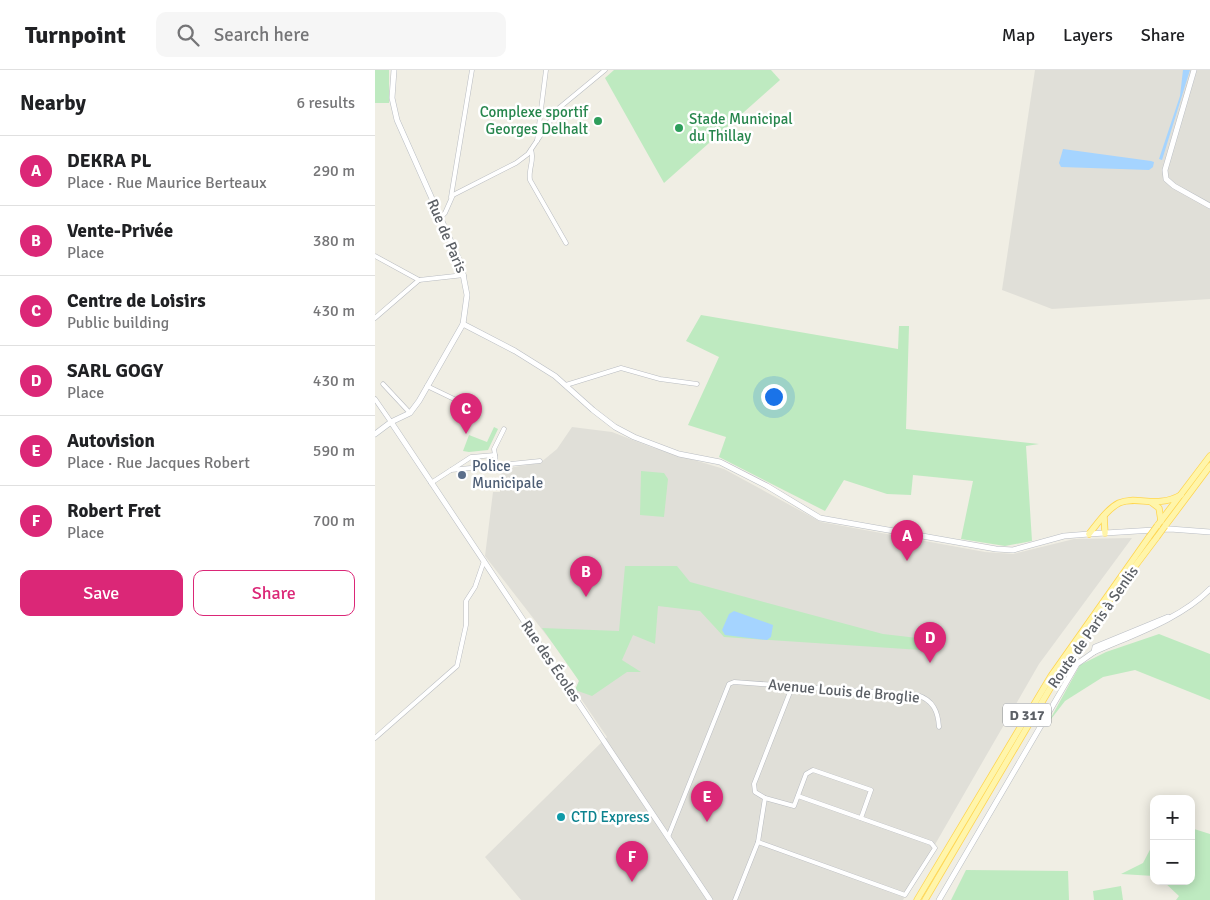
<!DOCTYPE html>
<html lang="en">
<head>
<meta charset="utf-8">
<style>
  :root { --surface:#fff; --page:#f6f6f6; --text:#202124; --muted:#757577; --line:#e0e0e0; --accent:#db2777 }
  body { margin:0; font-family:Signika,sans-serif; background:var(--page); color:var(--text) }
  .controls { position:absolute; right:15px; bottom:15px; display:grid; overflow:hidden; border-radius:10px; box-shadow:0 2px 12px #0003 }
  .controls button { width:45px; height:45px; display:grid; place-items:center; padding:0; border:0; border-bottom:1px solid var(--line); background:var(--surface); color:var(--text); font:25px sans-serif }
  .you { position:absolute; left:398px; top:326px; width:18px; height:18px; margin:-12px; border:4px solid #fff; border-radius:50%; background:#1a73e8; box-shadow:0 0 0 8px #1a73e833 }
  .badge { display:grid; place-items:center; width:32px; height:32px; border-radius:50%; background:var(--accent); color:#fff; font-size:16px; font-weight:700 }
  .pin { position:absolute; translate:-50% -41px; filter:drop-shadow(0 1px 2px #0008) }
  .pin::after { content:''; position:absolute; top:26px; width:18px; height:15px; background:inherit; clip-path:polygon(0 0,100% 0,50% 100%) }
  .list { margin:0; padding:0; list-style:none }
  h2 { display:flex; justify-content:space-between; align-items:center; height:65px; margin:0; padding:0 20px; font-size:21px }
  h2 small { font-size:16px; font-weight:400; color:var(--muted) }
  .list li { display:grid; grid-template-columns:32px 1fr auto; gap:15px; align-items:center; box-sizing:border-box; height:70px; padding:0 20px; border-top:1px solid var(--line) }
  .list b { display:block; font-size:19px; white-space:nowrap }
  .list p { margin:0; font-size:16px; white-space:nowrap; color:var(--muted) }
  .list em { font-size:16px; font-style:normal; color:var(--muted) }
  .actions { display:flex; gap:10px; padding:15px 20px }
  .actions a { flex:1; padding:11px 0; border:1px solid var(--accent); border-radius:10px; text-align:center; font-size:18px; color:var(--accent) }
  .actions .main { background:var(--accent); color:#fff }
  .icon { flex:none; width:28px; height:28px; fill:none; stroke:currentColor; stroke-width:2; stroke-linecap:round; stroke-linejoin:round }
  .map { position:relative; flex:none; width:835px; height:830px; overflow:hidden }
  header { display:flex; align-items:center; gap:30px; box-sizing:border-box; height:70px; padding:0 25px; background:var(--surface); border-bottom:1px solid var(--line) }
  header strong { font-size:24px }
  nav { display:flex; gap:28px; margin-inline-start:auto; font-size:18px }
  .search { width:350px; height:45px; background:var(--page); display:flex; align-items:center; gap:12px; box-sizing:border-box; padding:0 18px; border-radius:10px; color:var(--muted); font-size:19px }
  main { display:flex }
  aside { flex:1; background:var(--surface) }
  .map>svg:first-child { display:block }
  .industrial { fill:#e0dfd8 }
  .green { fill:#beeac0 }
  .water { fill:#a5d4ff }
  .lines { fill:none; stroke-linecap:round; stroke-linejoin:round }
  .street-casing { stroke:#b9bcc1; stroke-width:5 }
  .secondary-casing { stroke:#b9bdc3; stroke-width:6 }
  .primary-casing { stroke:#ffd54e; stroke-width:7 }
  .street { stroke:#fff; stroke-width:4 }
  .secondary { stroke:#fff; stroke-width:5 }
  .primary { stroke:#fff5aa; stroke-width:5.5 }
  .primary-bridge-casing { stroke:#ffd54e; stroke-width:7; stroke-linecap:butt }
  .primary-bridge { stroke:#fff5aa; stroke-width:5.5 }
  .leisure-dot { fill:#2e9e5b; stroke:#fff; stroke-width:2 }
  .service-dot { fill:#5c6f8a; stroke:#fff; stroke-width:2 }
  .culture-dot { fill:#0f9aa8; stroke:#fff; stroke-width:2 }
  .labels { text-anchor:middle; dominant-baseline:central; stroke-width:5; stroke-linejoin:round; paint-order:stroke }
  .shield { fill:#fff; stroke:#8d9094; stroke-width:1 }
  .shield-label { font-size:14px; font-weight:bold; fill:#5c6066 }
  .leisure-label { font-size:15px; fill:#27864d; stroke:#fff; text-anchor:end }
  .street-label { font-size:15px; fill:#5c6066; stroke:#fff }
  .service-label { font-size:15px; fill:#4e5e75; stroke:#fff; text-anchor:start }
  .culture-label { font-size:15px; fill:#0d838f; stroke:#fff; text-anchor:start }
</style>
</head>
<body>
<header>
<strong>Turnpoint</strong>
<div class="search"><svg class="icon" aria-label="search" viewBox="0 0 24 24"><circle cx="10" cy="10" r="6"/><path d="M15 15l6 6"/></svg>Search here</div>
<nav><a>Map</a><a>Layers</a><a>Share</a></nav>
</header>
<main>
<aside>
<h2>Nearby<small>6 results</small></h2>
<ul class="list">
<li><span class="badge">A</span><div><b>DEKRA PL</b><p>Place · Rue Maurice Berteaux</p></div><em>290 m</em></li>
<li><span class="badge">B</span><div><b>Vente-Privée</b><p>Place</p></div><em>380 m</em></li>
<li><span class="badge">C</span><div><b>Centre de Loisirs</b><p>Public building</p></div><em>430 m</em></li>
<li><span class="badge">D</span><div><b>SARL GOGY</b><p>Place</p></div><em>430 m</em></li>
<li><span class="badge">E</span><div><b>Autovision</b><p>Place · Rue Jacques Robert</p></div><em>590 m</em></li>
<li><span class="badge">F</span><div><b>Robert Fret</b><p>Place</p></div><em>700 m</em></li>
</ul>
<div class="actions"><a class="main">Save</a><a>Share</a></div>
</aside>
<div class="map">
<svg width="835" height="830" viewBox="0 0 835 830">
  <rect width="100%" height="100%" fill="#f0eee4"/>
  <g class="industrial">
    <path d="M660 0H835V229L677 239 627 220Z"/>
    <path d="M197 357 237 362 276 377 349 399 446 452 610 482 638 484 699 469 757 468 664 594 528 830H146L110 787 232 667 200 620 204 611 200 602 110 486 118 422H125L126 399 165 393 182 379Z"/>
  </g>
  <g class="green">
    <rect x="0" y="0" width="14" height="33"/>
    <path d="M239 0H396L405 10 289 113 230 8Z"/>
    <path d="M326 245 523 279 524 256H534L531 359 664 374 651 376 657 471 630 476 586 469 598 411 538 405 536 425 512 424 469 410 450 441 344 387 351 367 313 355 344 287 311 271Z"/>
    <path d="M119 357 123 359 113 380 94 382 88 381 94 365 112 372Z"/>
    <path d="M266 401 289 403 293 409 289 447 265 445Z"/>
    <path d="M250 496H302L315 512 508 564 560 570 561 581 349 567 325 541 283 536 280 574 258 565 247 590 266 602H252L217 626 200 620 204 611 167 558 244 561Z"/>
    <path d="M784 564 835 584V630L760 600 728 607 690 631 673 653 705 595 731 582Z"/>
    <path d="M816 758 835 764V830H801L804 826 788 811H816Z"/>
    <path d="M779 772V806L746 804 768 793Z"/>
    <path d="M591 800 693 801 694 830H576Z"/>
    <path d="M746 816 748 830H719L718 821Z"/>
  </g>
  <g class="water">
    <path d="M808 0H815L787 90 784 89 805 26Z"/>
    <path d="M688 79 776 91 779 92 778 97 774 100 686 97 684 93Z"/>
    <path d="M359 541 398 555 396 567 392 570 350 565 347 560 354 544Z"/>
  </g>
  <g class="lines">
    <defs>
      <g id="street">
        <path d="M162 71 171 0"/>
        <path d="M156 80C160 89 153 99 155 110L191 173"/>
        <path d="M76 127 97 0"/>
        <path d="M65 148 70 143 78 125 141 93 153 84 184 38 230 0"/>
        <path d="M0 186 44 210"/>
        <path d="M44 210 89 205"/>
        <path d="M0 248 44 210"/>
        <path d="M8 314 35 343"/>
        <path d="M191 315 246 298 285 309 322 314"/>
        <path d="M52 316 79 329 99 335"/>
        <path d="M0 329 16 352"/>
        <path d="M120 385 119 379 129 359"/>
        <path d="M76 400 165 391"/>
        <path d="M56 413 96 387 120 385 121 395"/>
        <path d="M417 617 379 714 380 722 390 728 419 736 431 704 438 700 496 720 486 748"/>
        <path d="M0 668 82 596 91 555V531L100 517 109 491"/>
        <path d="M293 767 354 614 359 612 542 625C558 630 563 641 564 657"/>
        <path d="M383 772 530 825 560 778 556 773 423 726"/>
        <path d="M360 830 383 772 390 728"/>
      </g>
      <g id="secondary">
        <path d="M819 0 790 100 791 109 799 116 835 136"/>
        <path d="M88 254 140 281 180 306 218 340 240 357 259 367 304 384 345 392 392 416 445 448 621 479 638 480 689 466 714 464 795 459 835 462"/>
        <path d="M16 352 335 830"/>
        <path d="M0 364 16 352 35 343 44 331 88 254 92 225 86 194 22 50 17 28 19 0"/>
        <path d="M793 547 720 577 719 582C757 565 806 549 835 519"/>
        <path d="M564 830 702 594 719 582"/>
      </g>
      <g id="primary">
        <path d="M776 432 784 438 786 451"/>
        <path d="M729 446 730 463"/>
        <path d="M782 456 835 386"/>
        <path d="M790 456 835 396"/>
        <path d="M714 464C722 454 732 439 744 433 762 425 781 439 806 425"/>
        <path d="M542 830 676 606 774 467"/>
        <path d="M550 830 680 610 712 560 782 467"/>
      </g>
    </defs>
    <use href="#street" class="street-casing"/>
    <use href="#secondary" class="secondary-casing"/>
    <use href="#primary" class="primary-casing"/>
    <use href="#street" class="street"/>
    <use href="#secondary" class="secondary"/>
    <use href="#primary" class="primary"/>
    <defs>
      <g id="primary-bridge">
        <path d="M774 467 782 456"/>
        <path d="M782 467 790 456"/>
      </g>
    </defs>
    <use href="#primary-bridge" class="primary-bridge-casing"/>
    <use href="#primary-bridge" class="primary-bridge"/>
  </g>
  <g class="leisure-dot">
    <circle cx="223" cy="51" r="5"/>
    <circle cx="304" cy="58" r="5"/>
  </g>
  <circle class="service-dot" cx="87" cy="405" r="5"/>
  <circle class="culture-dot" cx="186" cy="747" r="5"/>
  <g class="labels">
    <rect class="shield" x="628" y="633.5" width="48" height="23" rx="4"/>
    <g class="shield-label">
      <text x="652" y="645">D 317</text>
    </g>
    <g class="leisure-label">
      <text x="213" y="42">Complexe sportif<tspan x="213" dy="17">Georges Delhalt</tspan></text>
      <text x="314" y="49" text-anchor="start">Stade Municipal<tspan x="314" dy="17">du Thillay</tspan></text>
    </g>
    <g class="street-label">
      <text transform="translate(72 166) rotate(67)">Rue de Paris</text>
      <text transform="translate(718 557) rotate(-55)">Route de Paris à Senlis</text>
      <text transform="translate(176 591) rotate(56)">Rue des Écoles</text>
      <text transform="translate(469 621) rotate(5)">Avenue Louis de Broglie</text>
    </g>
    <g class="service-label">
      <text x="97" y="396">Police<tspan x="97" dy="17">Municipale</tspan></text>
    </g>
    <g class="culture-label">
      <text x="196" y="747">CTD Express</text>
    </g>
  </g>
</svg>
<div class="controls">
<button>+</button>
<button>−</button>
</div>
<div class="you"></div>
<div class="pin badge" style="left:532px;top:491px">A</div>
<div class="pin badge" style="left:211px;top:527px">B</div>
<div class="pin badge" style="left:91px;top:364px">C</div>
<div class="pin badge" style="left:555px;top:593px">D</div>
<div class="pin badge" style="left:332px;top:752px">E</div>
<div class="pin badge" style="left:257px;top:812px">F</div>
</div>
</main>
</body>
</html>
